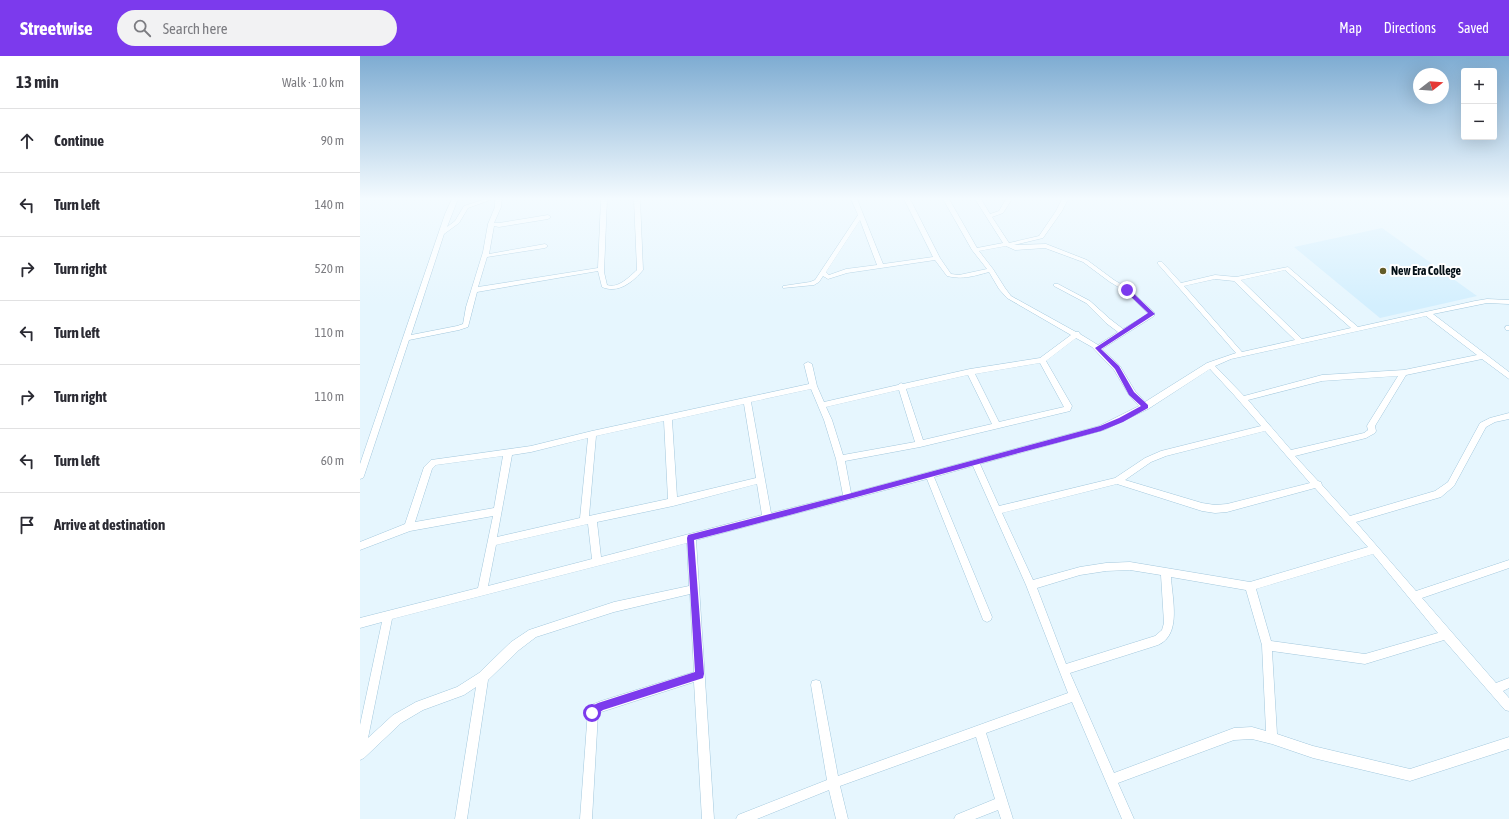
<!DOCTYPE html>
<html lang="en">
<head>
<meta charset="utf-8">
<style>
  :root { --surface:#fff; --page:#f2f2f3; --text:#2b2b33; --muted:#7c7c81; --line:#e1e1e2; --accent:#7c3aed }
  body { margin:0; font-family:"Asap Condensed",sans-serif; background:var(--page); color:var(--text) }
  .controls { position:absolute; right:12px; top:12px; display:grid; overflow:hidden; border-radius:4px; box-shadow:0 4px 16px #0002 }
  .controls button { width:36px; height:36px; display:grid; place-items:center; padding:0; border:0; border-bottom:1px solid var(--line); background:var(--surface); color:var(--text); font:20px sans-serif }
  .compass { position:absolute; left:1053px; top:12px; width:36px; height:36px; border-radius:50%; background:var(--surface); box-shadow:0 4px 16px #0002; rotate:73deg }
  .stop { position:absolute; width:12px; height:12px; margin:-9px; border:3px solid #7c3aed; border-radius:50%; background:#fff }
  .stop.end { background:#7c3aed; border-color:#fff; box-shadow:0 1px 4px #0008 }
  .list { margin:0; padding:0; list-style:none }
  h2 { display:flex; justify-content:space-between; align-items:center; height:52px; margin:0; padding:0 16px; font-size:17px }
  h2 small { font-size:13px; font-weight:400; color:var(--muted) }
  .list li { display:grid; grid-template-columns:26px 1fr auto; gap:12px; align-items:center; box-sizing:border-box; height:64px; padding:0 16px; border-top:1px solid var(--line) }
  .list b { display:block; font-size:15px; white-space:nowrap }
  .list em { font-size:13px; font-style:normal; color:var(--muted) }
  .icon { flex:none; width:22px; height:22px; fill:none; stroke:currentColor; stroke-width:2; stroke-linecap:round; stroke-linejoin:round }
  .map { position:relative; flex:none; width:1149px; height:763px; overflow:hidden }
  header { display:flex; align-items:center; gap:24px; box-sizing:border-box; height:56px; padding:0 20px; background:var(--accent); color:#fff }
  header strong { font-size:19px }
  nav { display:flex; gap:22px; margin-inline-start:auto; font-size:14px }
  .search { width:280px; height:36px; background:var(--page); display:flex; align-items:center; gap:10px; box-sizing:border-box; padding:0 14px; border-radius:22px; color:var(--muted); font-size:15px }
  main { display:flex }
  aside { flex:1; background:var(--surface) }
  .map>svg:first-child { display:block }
  .built { fill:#d3effe }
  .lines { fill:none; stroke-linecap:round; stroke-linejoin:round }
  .minor-casing { stroke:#a3c8dd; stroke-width:1 }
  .minor { fill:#fff; fill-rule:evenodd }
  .route { fill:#7c3aed }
  .poi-dot { fill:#625c28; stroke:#fff; stroke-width:1.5 }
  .labels { text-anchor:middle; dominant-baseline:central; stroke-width:4; stroke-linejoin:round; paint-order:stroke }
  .far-poi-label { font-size:12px; font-weight:bold; fill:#030f16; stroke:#fff; text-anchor:start }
</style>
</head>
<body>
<header>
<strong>Streetwise</strong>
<div class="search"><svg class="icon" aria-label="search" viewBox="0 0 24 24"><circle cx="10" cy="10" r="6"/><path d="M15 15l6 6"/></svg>Search here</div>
<nav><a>Map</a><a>Directions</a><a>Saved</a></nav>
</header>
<main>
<aside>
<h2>13 min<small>Walk · 1.0 km</small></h2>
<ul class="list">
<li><svg class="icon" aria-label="ahead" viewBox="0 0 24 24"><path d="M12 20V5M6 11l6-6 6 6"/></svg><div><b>Continue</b></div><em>90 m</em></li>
<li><svg class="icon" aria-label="left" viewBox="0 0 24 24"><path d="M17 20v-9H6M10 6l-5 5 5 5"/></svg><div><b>Turn left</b></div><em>140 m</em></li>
<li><svg class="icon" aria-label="right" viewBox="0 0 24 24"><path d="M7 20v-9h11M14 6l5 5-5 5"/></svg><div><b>Turn right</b></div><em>520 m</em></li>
<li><svg class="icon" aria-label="left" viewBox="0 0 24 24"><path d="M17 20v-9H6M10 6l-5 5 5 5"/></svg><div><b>Turn left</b></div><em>110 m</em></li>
<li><svg class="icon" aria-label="right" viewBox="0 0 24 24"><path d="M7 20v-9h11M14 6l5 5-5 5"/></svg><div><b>Turn right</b></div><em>110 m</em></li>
<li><svg class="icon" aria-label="left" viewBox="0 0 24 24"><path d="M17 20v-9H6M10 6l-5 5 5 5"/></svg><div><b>Turn left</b></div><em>60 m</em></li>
<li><svg class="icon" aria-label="arrive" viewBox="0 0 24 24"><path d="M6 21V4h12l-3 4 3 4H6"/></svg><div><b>Arrive at destination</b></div></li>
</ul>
</aside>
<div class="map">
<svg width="1149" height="763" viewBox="0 0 1149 763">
  <rect width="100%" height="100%" fill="#e6f6fe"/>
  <path class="built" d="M1022 172 1117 240 1020 262 934 191Z"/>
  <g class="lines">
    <defs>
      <g id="minor">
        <path d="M92 143H98L87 171 95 165 104 150 126 143H133L108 152 99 167 84 178 51 279 97 270 103 268 106 251 123 196 128 168 135 151V143H141V151L134 167H139L188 159 191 161 188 163 139 171 134 170 129 198 185 188 188 190 185 192 127 201 118 231 238 212 241 143H247L244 216 247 229C258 233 269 221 277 214L274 143H280L283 214C273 226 258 238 242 231L238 215 117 236 108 271 99 274 49 284 4 420 3 422 0 423V408L85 158Z"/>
        <path d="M491 143H497L523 208 573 201 544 143H550L580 202 591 218 599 219 627 213 612 194 583 143H589L617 192 643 187 615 143H621L630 158 639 155 646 143H652L643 157 632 161 649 187 679 180 696 155 702 143H708L702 155 683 182 654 189 686 188 727 204 754 224 769 233 794 256V260L742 293 760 310 775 335 785 346 847 307 876 297 798 208V206H802L821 227 855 219 876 221 928 211 998 271 1115 245 1127 243 1149 244V248L1127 247 1073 258 1149 316V323L1122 303 1046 319 1015 370 1016 375 1015 377 1006 382 935 400 958 425 961 426 962 429 990 460 1075 435 1088 426 1120 367 1130 362 1149 357V363L1135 366 1126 371 1094 430 1081 441 996 466 1056 535 1149 504V512L1062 542 1136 627 1149 622V632L1143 635 1149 642V655L1145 654 1084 584 1005 608 912 595 917 678 953 690 1050 713 1149 681V693L1050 725 953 702 912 688 892 683 874 684 758 727 774 763H762L712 646 626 677 653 763H641L638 754 615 763H594L596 759 635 743 616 681 480 730 488 763H476L469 734 397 763H376L378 759 467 724 451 629 452 625 456 624 460 625 461 629 478 720 708 637 666 529 613 410 574 421 632 561 631 564 627 566 623 564 622 561 567 423 336 484 354 763H342L334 626 238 657 232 763H220L228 654 229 650 241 645 334 616 330 538 254 556 176 581 159 594 128 624 107 763H95L116 631 104 639 63 654 41 667 4 702 0 704V669L22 566 0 572V562L118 532 133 460 50 475 0 494V486L45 468 64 411 71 404 171 390 232 375 449 328 444 308 448 306 452 308 457 330 464 346 538 329 541 327 543 328 610 313 680 302 711 279 647 242 639 233 629 216C614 220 603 224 587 220L575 204 487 217 468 223 463 220 459 226 454 229 423 232V230L450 226 455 224 498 159ZM500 164 517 209 486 213 469 219 466 216ZM646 190 655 194 685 192 723 206 750 226 765 235 788 258 763 273 750 263 730 245 698 228H694V230L726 247 746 267 758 276 738 289 720 278 719 276H716L651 240 645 232 633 213 619 195ZM925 214 991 272 942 283 881 224ZM855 223 874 225 935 284 882 296 824 230ZM1066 260 1117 299 1044 314 962 319 884 340 855 310 871 303ZM716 282 732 291 754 314 769 339 779 350 739 370 491 437 485 405 560 391 710 355 712 350 686 305ZM680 307 704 351 639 366 615 318ZM850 313 874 339 901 370 801 395 785 402 755 422 639 450 620 408 744 374 788 353ZM608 319 632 368 563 384 546 333ZM1038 320 1008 368 1007 370 1008 374 1004 377 931 394 888 344 962 325ZM451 333 464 364 476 403 483 439 411 457 391 346ZM539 334 555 386 483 399 472 364 466 351ZM384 348 396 422 317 441 312 364ZM304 365 308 443 229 460 236 380ZM905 375 950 427 867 448 855 449 842 447 765 424 791 406 806 400ZM228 382 220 462 137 481 152 399 171 396ZM143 400 134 452 55 466 72 413 76 409ZM397 428 402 459 241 501 237 466 313 450ZM757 428 842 455 855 457 867 456 955 432 1008 491 890 526 770 506 746 507 720 511 673 524 642 457ZM228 468 232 503 128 530 136 489ZM327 487 329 530 254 546 169 574 151 586 119 617 97 631 56 646 33 659 8 682 32 563ZM1013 498 1078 577 1005 598 911 585 896 533ZM770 514 801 519 804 567 802 574 795 580 706 608 677 532 720 519 746 515ZM811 521 886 534 902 589 906 675 892 671 874 672 754 717 710 617 798 589C822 579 812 542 811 521Z"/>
        <path d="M1146 270H1149V274H1146L1145 272Z"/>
      </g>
    </defs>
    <use href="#minor" class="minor-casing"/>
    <use href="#minor" class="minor"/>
  </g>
  <linearGradient id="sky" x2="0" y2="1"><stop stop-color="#7eacd2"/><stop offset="0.57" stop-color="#f4fbff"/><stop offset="1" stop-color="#f4fbff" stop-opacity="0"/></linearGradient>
  <rect width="1149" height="250" fill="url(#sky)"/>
  <path class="route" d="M765 233H769L795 258 741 293 759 310 774 336 788 349V352L763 366 741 375C606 411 470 449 334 484L344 618 343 622 243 654 232 662 229 661 228 657 230 651 238 647 335 616 327 482 328 479 488 438 740 370 759 362 781 350 769 339 755 313 735 292 788 257 765 235Z"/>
  <circle class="poi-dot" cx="1023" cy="215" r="4"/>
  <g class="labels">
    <g class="far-poi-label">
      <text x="1031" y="215">New Era College</text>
    </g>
  </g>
</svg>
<div class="controls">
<button>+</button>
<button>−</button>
</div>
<svg class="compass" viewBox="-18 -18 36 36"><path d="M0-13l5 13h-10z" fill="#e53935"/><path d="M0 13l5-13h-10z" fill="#7c7c81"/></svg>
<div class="stop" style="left:232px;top:657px"></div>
<div class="stop end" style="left:767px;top:234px"></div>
</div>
</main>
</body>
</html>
